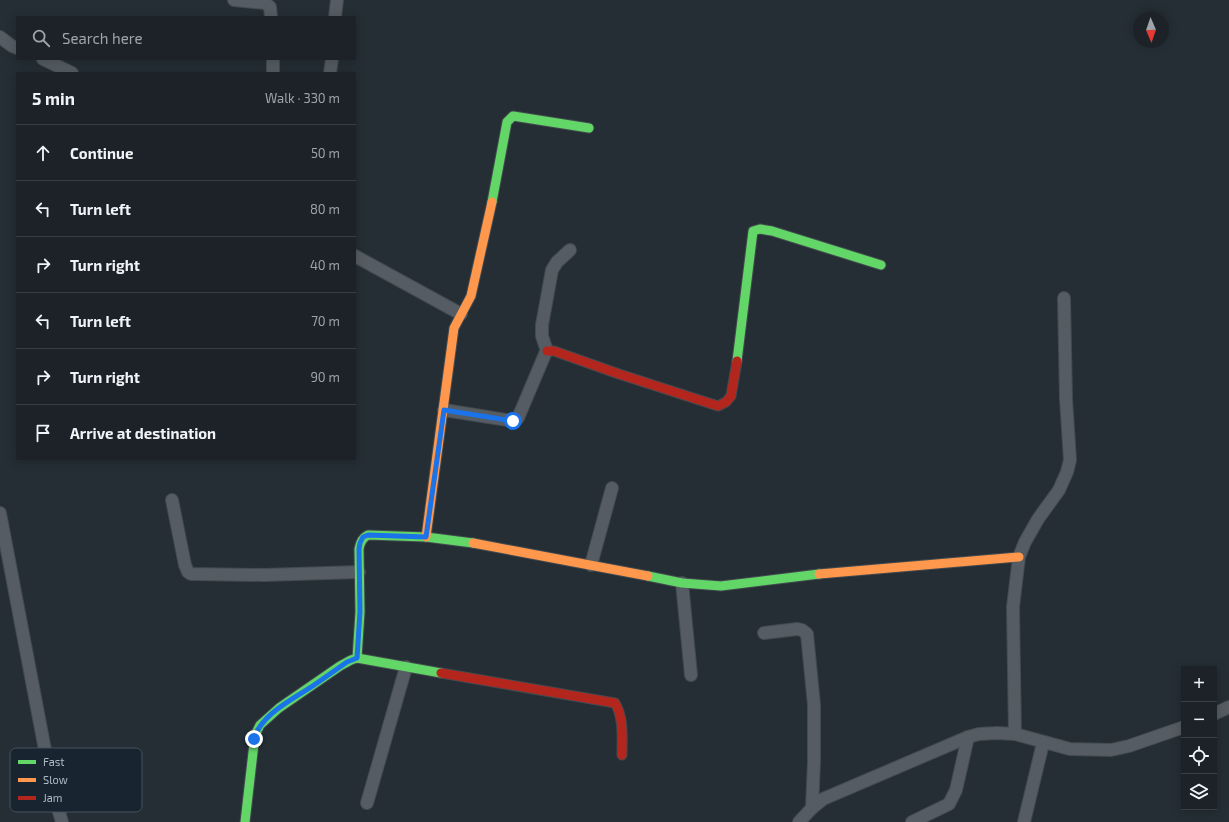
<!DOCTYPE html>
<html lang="en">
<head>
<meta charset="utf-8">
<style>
  :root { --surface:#1c2228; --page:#292f34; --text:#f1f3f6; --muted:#a0a4a8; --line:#3a3f45 }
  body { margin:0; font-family:"Exo 2",sans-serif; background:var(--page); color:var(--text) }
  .controls { position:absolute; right:12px; bottom:12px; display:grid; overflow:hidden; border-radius:0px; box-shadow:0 2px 10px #0003 }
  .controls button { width:36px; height:36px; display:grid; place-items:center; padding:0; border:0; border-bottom:1px solid var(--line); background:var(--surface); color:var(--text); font:20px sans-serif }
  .compass { position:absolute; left:1133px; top:12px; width:36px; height:36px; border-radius:50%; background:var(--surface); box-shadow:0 2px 10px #0003; rotate:178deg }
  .stop { position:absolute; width:12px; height:12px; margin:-9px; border:3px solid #1a73e8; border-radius:50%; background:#fff }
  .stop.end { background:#1a73e8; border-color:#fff; box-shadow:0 1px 4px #0008 }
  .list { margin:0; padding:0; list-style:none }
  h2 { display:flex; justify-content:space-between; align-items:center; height:52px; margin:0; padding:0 16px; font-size:17px }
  h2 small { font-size:13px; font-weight:400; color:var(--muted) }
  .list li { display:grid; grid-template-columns:26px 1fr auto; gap:12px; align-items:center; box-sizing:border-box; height:56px; padding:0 16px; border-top:1px solid var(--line) }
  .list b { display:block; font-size:15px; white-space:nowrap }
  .list em { font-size:13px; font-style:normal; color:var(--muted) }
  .icon { flex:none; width:22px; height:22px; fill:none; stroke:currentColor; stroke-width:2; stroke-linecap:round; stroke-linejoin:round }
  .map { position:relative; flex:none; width:1229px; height:822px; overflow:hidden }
  .search { position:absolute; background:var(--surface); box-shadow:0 2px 10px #0003; left:16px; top:16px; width:340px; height:44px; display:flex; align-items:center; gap:10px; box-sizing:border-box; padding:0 14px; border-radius:0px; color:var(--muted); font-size:15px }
  .panel { position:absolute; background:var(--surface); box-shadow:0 2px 10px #0003; left:16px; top:72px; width:340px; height:388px; border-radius:0px }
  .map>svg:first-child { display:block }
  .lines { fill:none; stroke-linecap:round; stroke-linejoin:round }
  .street-casing { stroke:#434a4f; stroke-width:14 }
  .fast-casing { stroke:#434a4f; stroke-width:11 }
  .slow-casing { stroke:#434a4f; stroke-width:11 }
  .jam-casing { stroke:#434a4f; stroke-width:11 }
  .street { stroke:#555c63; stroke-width:12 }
  .fast { stroke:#63d668; stroke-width:9 }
  .slow { stroke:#ff974d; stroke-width:9 }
  .jam { stroke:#b3261e; stroke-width:9 }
  .route { stroke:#1a73e8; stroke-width:5 }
  .key { fill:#182530; stroke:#45525e; stroke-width:1 }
  .key-label { font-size:11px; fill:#adbbc8 }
</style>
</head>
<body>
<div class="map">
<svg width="1229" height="822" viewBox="0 0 1229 822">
  <rect width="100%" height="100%" fill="#252e35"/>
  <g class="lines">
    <defs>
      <g id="street">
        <path d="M234 0 265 3 270 7 271 17"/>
        <path d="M335 17 337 0"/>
        <path d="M0 37 12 46 17 48"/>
        <path d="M43 59 72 73"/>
        <path d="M273 59V73"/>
        <path d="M330 73 332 59"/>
        <path d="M355 256 461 314"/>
        <path d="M444 410 513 421 518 418 545 354 547 351 542 336V325L552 270 557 262 570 250"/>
        <path d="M172 500 185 565 188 572 191 574 264 575 359 572"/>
        <path d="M0 513 53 792 62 822"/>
        <path d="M591 565 612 488"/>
        <path d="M682 583 691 675"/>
        <path d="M764 633 797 629 802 630 807 634 814 705V761L812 808"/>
        <path d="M1214 714 1229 707"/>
        <path d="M1015 734 1013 607 1019 557 1025 542 1038 519 1059 490 1067 472 1070 460 1066 399 1064 298"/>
        <path d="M367 803 406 667"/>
        <path d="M799 822 812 808 823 799 968 737 979 734 997 733 1015 734 1070 749 1111 750 1129 746 1184 727"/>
        <path d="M912 822 949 804 956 790 968 737"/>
        <path d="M1024 822 1043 743"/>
      </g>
      <g id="fast">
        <path d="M492 202 507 122 513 116 589 128"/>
        <path d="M737 361 753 231 760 229 772 231 881 265"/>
        <path d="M648 576 682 583 721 586 819 574"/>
        <path d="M357 658 360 612 359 549C360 543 362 538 368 535L426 537 473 543"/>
        <path d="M245 822 255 735 260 725 279 708 340 666 351 660 357 658 441 673"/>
      </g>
      <g id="slow">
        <path d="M426 537 454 328 471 296 492 202"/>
        <path d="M473 543 648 576"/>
        <path d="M819 574 1019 557"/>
      </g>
      <g id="jam">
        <path d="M547 351H554L619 374 718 406 726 402 731 396 737 361"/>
        <path d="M441 673 615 703C624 718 622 738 622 755"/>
      </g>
    </defs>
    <use href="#street" class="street-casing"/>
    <use href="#fast" class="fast-casing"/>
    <use href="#slow" class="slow-casing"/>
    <use href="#jam" class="jam-casing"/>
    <use href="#street" class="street"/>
    <use href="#fast" class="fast"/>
    <use href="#slow" class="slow"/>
    <use href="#jam" class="jam"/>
  </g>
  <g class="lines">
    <path class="route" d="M254 739C261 713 296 698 317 683 327 676 337 669 347 662L357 658 360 612 359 549 360 543 363 537 368 535 426 537 444 410 513 421"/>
  </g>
  <rect x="10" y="748" width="132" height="64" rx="6" class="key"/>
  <rect x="18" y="760" width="18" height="4" fill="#63d668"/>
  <rect x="18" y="778" width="18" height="4" fill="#ff974d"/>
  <rect x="18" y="796" width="18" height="4" fill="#b3261e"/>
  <g class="key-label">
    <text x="43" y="766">Fast</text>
    <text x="43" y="784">Slow</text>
    <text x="43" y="802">Jam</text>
  </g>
</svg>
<div class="controls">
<button>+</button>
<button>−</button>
<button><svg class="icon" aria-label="locate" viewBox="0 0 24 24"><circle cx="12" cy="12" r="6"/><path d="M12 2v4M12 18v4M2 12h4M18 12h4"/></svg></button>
<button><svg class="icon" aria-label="layers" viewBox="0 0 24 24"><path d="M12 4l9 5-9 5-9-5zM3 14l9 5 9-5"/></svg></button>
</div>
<svg class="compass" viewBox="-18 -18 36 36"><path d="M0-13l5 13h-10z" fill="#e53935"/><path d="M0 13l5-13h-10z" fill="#a0a4a8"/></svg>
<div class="stop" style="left:513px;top:421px"></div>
<div class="stop end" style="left:254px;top:739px"></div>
<div class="search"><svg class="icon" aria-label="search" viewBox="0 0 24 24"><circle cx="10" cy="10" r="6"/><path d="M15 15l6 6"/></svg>Search here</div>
<section class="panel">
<h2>5 min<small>Walk · 330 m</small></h2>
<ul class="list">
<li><svg class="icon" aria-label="ahead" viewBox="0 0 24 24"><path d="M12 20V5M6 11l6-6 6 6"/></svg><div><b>Continue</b></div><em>50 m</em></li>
<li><svg class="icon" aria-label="left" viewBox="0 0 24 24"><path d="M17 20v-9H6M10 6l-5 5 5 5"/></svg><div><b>Turn left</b></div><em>80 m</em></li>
<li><svg class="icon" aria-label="right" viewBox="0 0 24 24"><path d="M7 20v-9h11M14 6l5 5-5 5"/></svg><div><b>Turn right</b></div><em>40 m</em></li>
<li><svg class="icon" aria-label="left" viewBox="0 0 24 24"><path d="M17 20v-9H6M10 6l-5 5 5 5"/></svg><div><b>Turn left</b></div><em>70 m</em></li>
<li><svg class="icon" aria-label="right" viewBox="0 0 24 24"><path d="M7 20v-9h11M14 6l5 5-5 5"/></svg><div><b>Turn right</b></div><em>90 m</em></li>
<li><svg class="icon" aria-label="arrive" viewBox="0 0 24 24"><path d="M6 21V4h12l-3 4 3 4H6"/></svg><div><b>Arrive at destination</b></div></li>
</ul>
</section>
</div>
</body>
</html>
